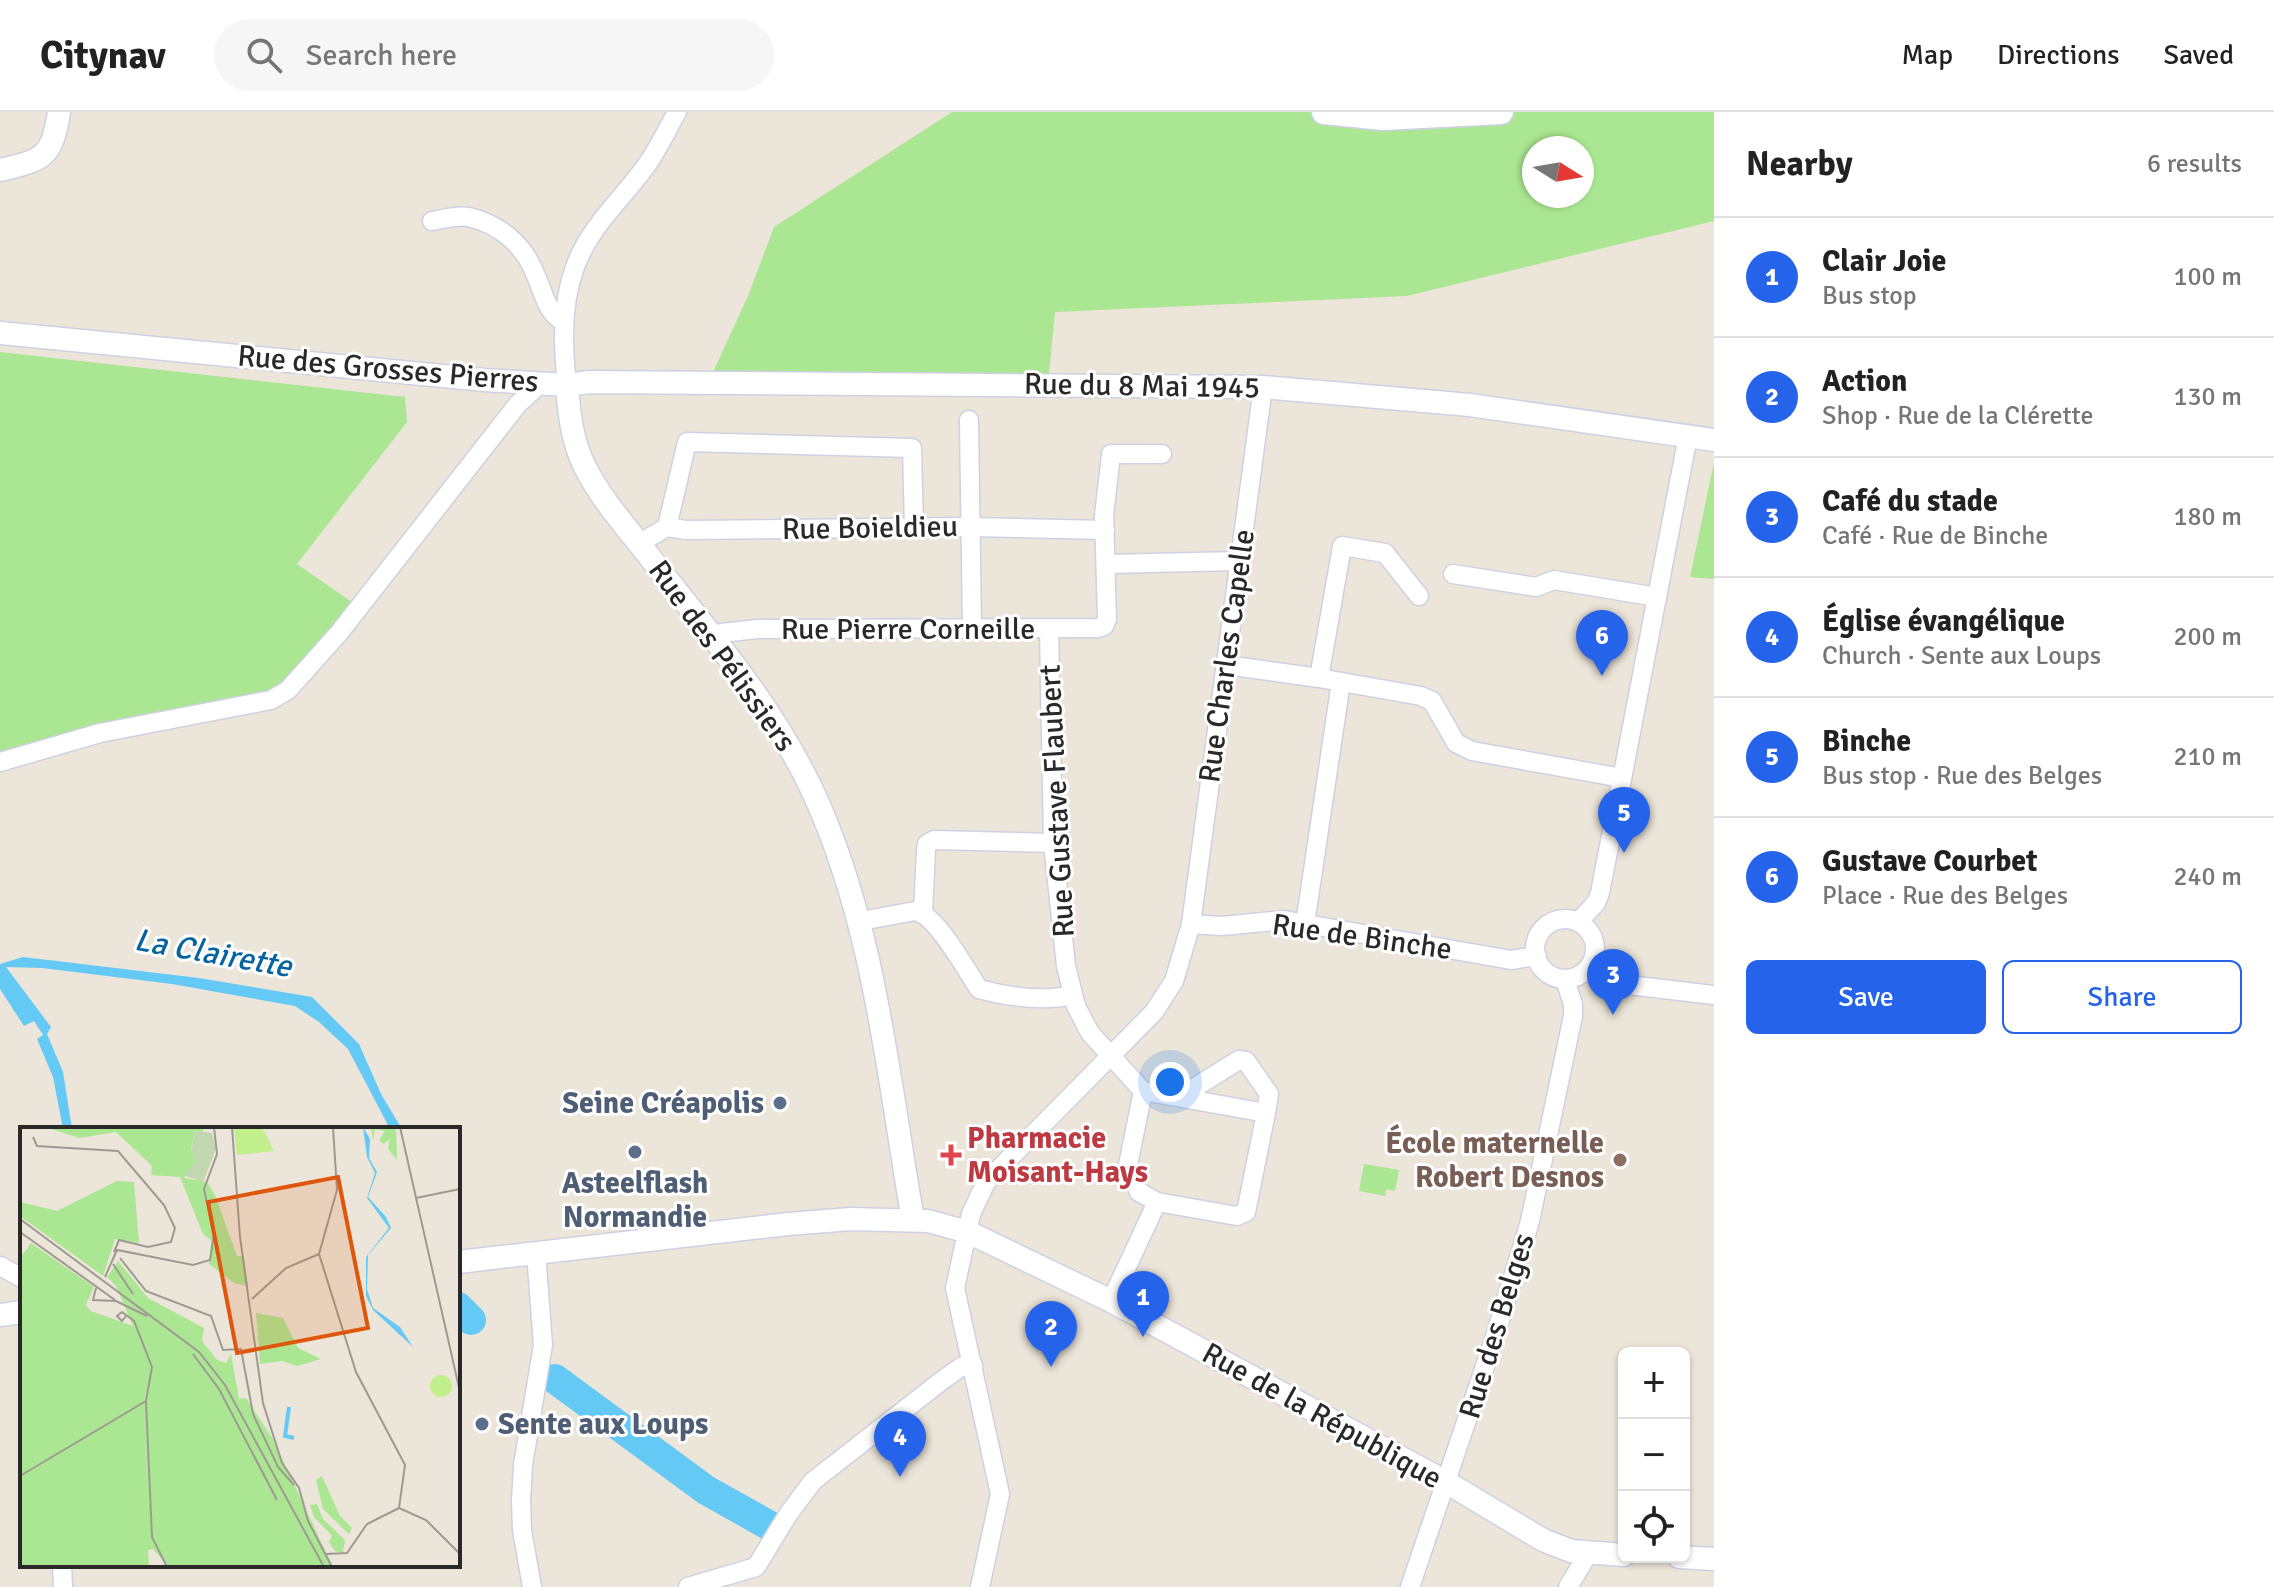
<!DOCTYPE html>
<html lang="en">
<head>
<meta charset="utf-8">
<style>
  :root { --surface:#fff; --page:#f6f6f6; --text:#222; --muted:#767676; --line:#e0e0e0; --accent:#2563eb }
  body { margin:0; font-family:Signika,sans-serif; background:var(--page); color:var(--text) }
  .controls { position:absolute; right:24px; bottom:24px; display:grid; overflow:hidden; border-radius:12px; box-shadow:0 2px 6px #0004 }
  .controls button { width:72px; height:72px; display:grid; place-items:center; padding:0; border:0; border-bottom:2px solid var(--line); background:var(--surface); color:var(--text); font:40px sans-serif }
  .compass { position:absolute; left:1522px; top:24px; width:72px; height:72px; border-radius:50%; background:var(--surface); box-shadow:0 2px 6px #0004; rotate:101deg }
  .you { position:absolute; left:1170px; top:970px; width:28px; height:28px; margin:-20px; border:6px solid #fff; border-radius:50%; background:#1a73e8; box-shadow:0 0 0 12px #1a73e833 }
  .badge { display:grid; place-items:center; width:52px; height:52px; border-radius:50%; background:var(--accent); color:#fff; font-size:26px; font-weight:700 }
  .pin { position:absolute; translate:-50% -66px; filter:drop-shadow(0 2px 4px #0008) }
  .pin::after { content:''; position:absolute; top:42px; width:28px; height:24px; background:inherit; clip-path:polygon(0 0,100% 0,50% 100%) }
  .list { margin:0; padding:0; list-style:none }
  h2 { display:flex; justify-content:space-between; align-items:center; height:104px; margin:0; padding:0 32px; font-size:34px }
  h2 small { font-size:26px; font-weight:400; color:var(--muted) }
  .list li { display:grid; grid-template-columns:52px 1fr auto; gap:24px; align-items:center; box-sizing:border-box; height:120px; padding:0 32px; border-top:2px solid var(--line) }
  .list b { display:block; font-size:30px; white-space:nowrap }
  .list p { margin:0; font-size:26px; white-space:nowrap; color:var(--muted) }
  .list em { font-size:26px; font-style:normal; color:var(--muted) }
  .actions { display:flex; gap:16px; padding:24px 32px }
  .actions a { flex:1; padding:18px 0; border:2px solid var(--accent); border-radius:12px; text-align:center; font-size:28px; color:var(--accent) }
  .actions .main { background:var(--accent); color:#fff }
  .icon { flex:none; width:44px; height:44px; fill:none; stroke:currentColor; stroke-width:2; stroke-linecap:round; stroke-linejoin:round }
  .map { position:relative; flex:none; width:1714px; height:1475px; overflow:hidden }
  header { display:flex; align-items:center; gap:48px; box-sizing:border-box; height:112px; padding:0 40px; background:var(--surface); border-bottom:2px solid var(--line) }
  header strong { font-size:38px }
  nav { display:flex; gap:44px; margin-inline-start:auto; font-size:28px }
  .search { width:560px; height:72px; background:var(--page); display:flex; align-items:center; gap:20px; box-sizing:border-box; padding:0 28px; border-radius:44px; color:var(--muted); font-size:30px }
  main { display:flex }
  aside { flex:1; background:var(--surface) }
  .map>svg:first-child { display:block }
  .green { fill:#abe792; fill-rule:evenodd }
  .water { fill:#65c9f5 }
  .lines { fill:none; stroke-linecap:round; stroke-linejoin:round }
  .river { stroke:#65c9f5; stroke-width:30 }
  .minor-casing { stroke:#ced1e3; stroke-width:21 }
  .tertiary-casing { stroke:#ced1e3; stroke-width:25 }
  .secondary-casing { stroke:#ced1e3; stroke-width:27 }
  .minor { stroke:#fff; stroke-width:18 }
  .tertiary { stroke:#fff; stroke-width:22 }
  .secondary { stroke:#fff; stroke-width:24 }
  .service-dot { fill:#5c6f8a; stroke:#fff; stroke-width:3 }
  .health-dot { fill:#e0444e; stroke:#fff; stroke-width:3 }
  .education-dot { fill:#8d6e63; stroke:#fff; stroke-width:3 }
  .labels { text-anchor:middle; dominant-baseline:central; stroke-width:6; stroke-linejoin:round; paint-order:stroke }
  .street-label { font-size:30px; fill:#292929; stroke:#fff }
  .service-label { font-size:30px; font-weight:bold; fill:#4e5e75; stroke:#fff; text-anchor:end }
  .health-label { font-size:30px; font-weight:bold; fill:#be3a42; stroke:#fff; text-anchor:start }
  .education-label { font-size:30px; font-weight:bold; fill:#785e54; stroke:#fff; text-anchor:end }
  .water-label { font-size:32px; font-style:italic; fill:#0564a0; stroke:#fff }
  .inset-river { fill:none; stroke:#65c9f5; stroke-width:4 }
  .inset-road { fill:none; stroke:#9e9a93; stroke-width:2 }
  .view { fill:#de570d; fill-opacity:0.15; stroke:#de570d; stroke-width:4 }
  .inset-edge { fill:none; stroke:#292929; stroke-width:4 }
</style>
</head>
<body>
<header>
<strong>Citynav</strong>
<div class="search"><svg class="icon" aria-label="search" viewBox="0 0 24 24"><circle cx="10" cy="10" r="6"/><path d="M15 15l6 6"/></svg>Search here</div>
<nav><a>Map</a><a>Directions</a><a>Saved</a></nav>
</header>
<main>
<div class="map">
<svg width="1714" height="1475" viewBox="0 0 1714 1475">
  <rect width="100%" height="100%" fill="#ece5d9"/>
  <g class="green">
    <path d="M952 0H1714V109L1407 184 1055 200 1047 282 713 260 748 184 774 115ZM1534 36H1582V84H1534Z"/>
    <path d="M0 240 405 285 407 310 297 452 359 495 288 578 0 650Z"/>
    <path d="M1714 350V467L1690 465Z"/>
    <path d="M1364 1052 1399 1058 1395 1079 1386 1077 1385 1084 1359 1079Z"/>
  </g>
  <path class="water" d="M23 845 199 866 312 885 359 932 381 982 402 1017H390L348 937 319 910 295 894 172 872 42 856 6 855 51 915 47 922 63 960 72 1017H63L53 965 37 927 43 923 34 909 24 914 0 877V852Z"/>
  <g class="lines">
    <g class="river">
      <path d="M458 1195 471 1208"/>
      <path d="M555 1267 706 1378 772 1415"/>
    </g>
    <defs>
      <g id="minor">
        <path d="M432 109C443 107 458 103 469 105 501 113 525 134 536 164 544 181 546 200 564 210"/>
        <path d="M567 273C562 228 561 180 582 139 599 106 625 83 646 54 658 37 667 18 677 0"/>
        <path d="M969 308 972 517"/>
        <path d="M667 415 687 330 912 336 914 416"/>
        <path d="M640 431 667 415 686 418 971 415 1105 418"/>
        <path d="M1107 452 1239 449"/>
        <path d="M1453 462 1536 475 1554 468 1657 485"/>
        <path d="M1049 517 1053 731 1066 854 1076 894 1090 921 1143 979 1266 1001 1246 1100 1237 1104 1157 1090 1139 1080 1128 1053 1143 979"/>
        <path d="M714 527 721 521 757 517 1098 516 1104 514 1107 507 1104 404 1111 342H1162"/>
        <path d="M1226 553 1319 566 1342 434 1385 441 1419 484"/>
        <path d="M1319 566 1421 584 1432 589 1456 631 1472 639 1622 666"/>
        <path d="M0 650 100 621 271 588 288 578 339 521 518 292 541 271"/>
        <path d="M923 800 926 738 927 732 934 728 1053 731"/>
        <circle cx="1565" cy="837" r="30"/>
        <path d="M861 809 915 799C936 802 966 858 979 877 1009 885 1043 890 1073 883"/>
        <path d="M1578 810 1596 791 1600 781 1688 324"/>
        <path d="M1191 812 1222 814 1284 808 1511 848 1537 844"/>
        <path d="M1305 812 1341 570"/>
        <path d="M1588 857 1607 863 1620 872 1714 883"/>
        <path d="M1192 987 1194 976 1239 948 1246 949 1269 982 1266 1001"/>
        <path d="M0 1154 22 1166"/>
        <path d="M1111 1189 1157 1090"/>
        <path d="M62 1453 63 1475"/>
        <path d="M532 1475 522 1418 521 1389 523 1353 543 1233 536 1141"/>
        <path d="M688 1475 756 1455 789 1401 813 1369 944 1267 961 1255 973 1253"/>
        <path d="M980 1475 1000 1382 955 1176 971 1102 986 1070 1154 900 1174 869 1191 812 1263 275"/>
        <path d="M1410 1475 1495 1225 1530 1109 1573 904V892L1565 868"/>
        <path d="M1568 1475 1588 1442"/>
      </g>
      <g id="tertiary">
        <path d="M0 58C43 48 52 46 59 0"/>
        <path d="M0 221 484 268 567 273 589 270 1263 275 1470 293 1714 328"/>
        <path d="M567 273C569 302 572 329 585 355 602 389 629 418 652 448 710 522 773 594 813 680 875 814 888 965 913 1108"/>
        <path d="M458 1150 788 1112 851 1107 928 1109 968 1120 1111 1189 1446 1370 1543 1428 1571 1439 1624 1443"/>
        <path d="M0 1203 22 1200"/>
        <path d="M1679 1445 1714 1447"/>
      </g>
      <path id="secondary" d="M1324 0 1383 6 1501 0"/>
    </defs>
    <use href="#minor" class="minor-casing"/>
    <use href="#tertiary" class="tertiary-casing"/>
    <use href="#secondary" class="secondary-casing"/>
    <use href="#minor" class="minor"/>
    <use href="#tertiary" class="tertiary"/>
    <use href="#secondary" class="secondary"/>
  </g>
  <g class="service-dot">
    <circle cx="780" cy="991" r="8"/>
    <circle cx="635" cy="1040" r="8"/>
    <circle cx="482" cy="1312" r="8"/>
  </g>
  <path class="health-dot" d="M947 1031h8v8h8v8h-8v8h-8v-8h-8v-8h8z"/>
  <circle class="education-dot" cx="1620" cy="1048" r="8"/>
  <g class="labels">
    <g class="street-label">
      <text transform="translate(388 257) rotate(5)">Rue des Grosses Pierres</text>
      <text transform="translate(1142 274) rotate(1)">Rue du 8 Mai 1945</text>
      <text transform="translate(870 416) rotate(-1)">Rue Boieldieu</text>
      <text x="908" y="517">Rue Pierre Corneille</text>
      <text transform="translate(722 544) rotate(54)">Rue des Pélissiers</text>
      <text transform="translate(1227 544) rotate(-82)">Rue Charles Capelle</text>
      <text transform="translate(1057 689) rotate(-93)">Rue Gustave Flaubert</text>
      <text transform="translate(1362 825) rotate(8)">Rue de Binche</text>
      <text transform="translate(1497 1214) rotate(-73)">Rue des Belges</text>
      <text transform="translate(1322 1304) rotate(29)">Rue de la République</text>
    </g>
    <g class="service-label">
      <text x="764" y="991">Seine Créapolis</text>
      <text x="635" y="1071" text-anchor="middle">Asteelflash<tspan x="635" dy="34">Normandie</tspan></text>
      <text x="498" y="1312" text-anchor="start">Sente aux Loups</text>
    </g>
    <g class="health-label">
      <text x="967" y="1026">Pharmacie<tspan x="967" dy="34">Moisant-Hays</tspan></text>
    </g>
    <g class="education-label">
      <text x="1604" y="1031">École maternelle<tspan x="1604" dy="34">Robert Desnos</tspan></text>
    </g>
    <g class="water-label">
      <text transform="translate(213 841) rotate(10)">La Clairette</text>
    </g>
  </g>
  <g transform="translate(20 1015)">
    <rect width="440" height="440" fill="#ece5d9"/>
    <path d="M25 0H184L183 5 175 4 171 23 177 34 164 51 187 55 195 68 217 129H224L228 159 214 156 189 137 191 113 183 107 160 50 131 48 132 39 96 5 59 11ZM351 0H376L377 33 368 22 370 12 363 17 359 13 365 4 355 2 353 13ZM97 54 114 55 119 116 95 112 83 149 0 89V75L37 84ZM11 116 74 160 66 178 71 184 113 199 96 159 87 150 98 134 128 171 184 201 182 214 197 233 206 236 211 227 219 272 226 271 253 312 313 440H149L133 422 128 423 129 440H0V131ZM236 186 263 191 278 221 301 232 277 239 262 234 240 237ZM302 349 320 389 332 401 329 407 303 382 296 353ZM297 377 303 392 325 413 323 426 315 424 309 415 312 409 294 390 290 378Z" fill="#abe792"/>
    <path d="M175 4 192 6 196 22 183 55 163 48 177 34 171 25Z" fill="#c1d7af"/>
    <path d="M214 0H242L254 24 217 28ZM410 259a11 11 0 1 1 22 0a11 11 0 1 1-22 0Z" fill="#c1ef8c"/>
    <path d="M343 0 350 12 349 31 357 45 348 70 366 90 371 101 348 128 347 162 353 181 380 200 393 220 353 183 346 169V130L369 101 347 71 355 46 347 30Z" fill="#65c9f5"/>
    <path class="inset-river" d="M269 280 265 309 274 311"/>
    <path class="inset-road" d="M212 0 220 110 243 276 262 336 279 361 288 394 312 440M313 0 317 63 299 127 336 245 385 338 379 381M380 0 440 265M13 10 17 19 98 24 144 78 155 101 151 115 128 120 99 113 94 125M396 71 440 62M0 92 179 225 205 258 304 440M0 105 95 173M100 131 126 164 191 189 203 223 221 222 233 287 258 340 274 358M93 137 113 167M85 150 97 123 173 138 190 133 194 108 184 62 197 27 194 0M76 161 73 173 96 174 127 189M232 172 266 141 299 127M173 227 199 262 257 373M126 274 132 410 147 440M0 349 126 274 132 240 114 194 102 185 97 189 102 194 106 189M379 381 406 393 440 427M306 427 327 426 347 397 379 381"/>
    <path class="view" d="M318 50 348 201 217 226 188 75Z"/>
    <rect width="440" height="440" class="inset-edge"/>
  </g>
</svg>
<div class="controls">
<button>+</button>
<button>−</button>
<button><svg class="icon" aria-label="locate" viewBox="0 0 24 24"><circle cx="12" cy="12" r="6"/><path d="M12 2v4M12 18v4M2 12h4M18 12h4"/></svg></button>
</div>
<svg class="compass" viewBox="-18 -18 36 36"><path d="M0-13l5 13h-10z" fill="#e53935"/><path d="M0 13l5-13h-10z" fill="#767676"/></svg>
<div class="you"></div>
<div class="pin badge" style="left:1143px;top:1225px">1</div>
<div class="pin badge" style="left:1051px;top:1255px">2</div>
<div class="pin badge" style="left:1613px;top:903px">3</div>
<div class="pin badge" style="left:900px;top:1365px">4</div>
<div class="pin badge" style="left:1624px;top:741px">5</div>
<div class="pin badge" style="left:1602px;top:564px">6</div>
</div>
<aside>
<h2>Nearby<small>6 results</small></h2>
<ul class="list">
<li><span class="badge">1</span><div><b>Clair Joie</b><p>Bus stop</p></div><em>100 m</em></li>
<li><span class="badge">2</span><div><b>Action</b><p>Shop · Rue de la Clérette</p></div><em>130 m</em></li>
<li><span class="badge">3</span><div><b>Café du stade</b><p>Café · Rue de Binche</p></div><em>180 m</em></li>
<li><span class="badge">4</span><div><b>Église évangélique</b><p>Church · Sente aux Loups</p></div><em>200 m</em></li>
<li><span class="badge">5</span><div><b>Binche</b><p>Bus stop · Rue des Belges</p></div><em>210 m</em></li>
<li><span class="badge">6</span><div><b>Gustave Courbet</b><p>Place · Rue des Belges</p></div><em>240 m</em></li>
</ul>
<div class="actions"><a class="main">Save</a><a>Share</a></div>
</aside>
</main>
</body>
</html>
